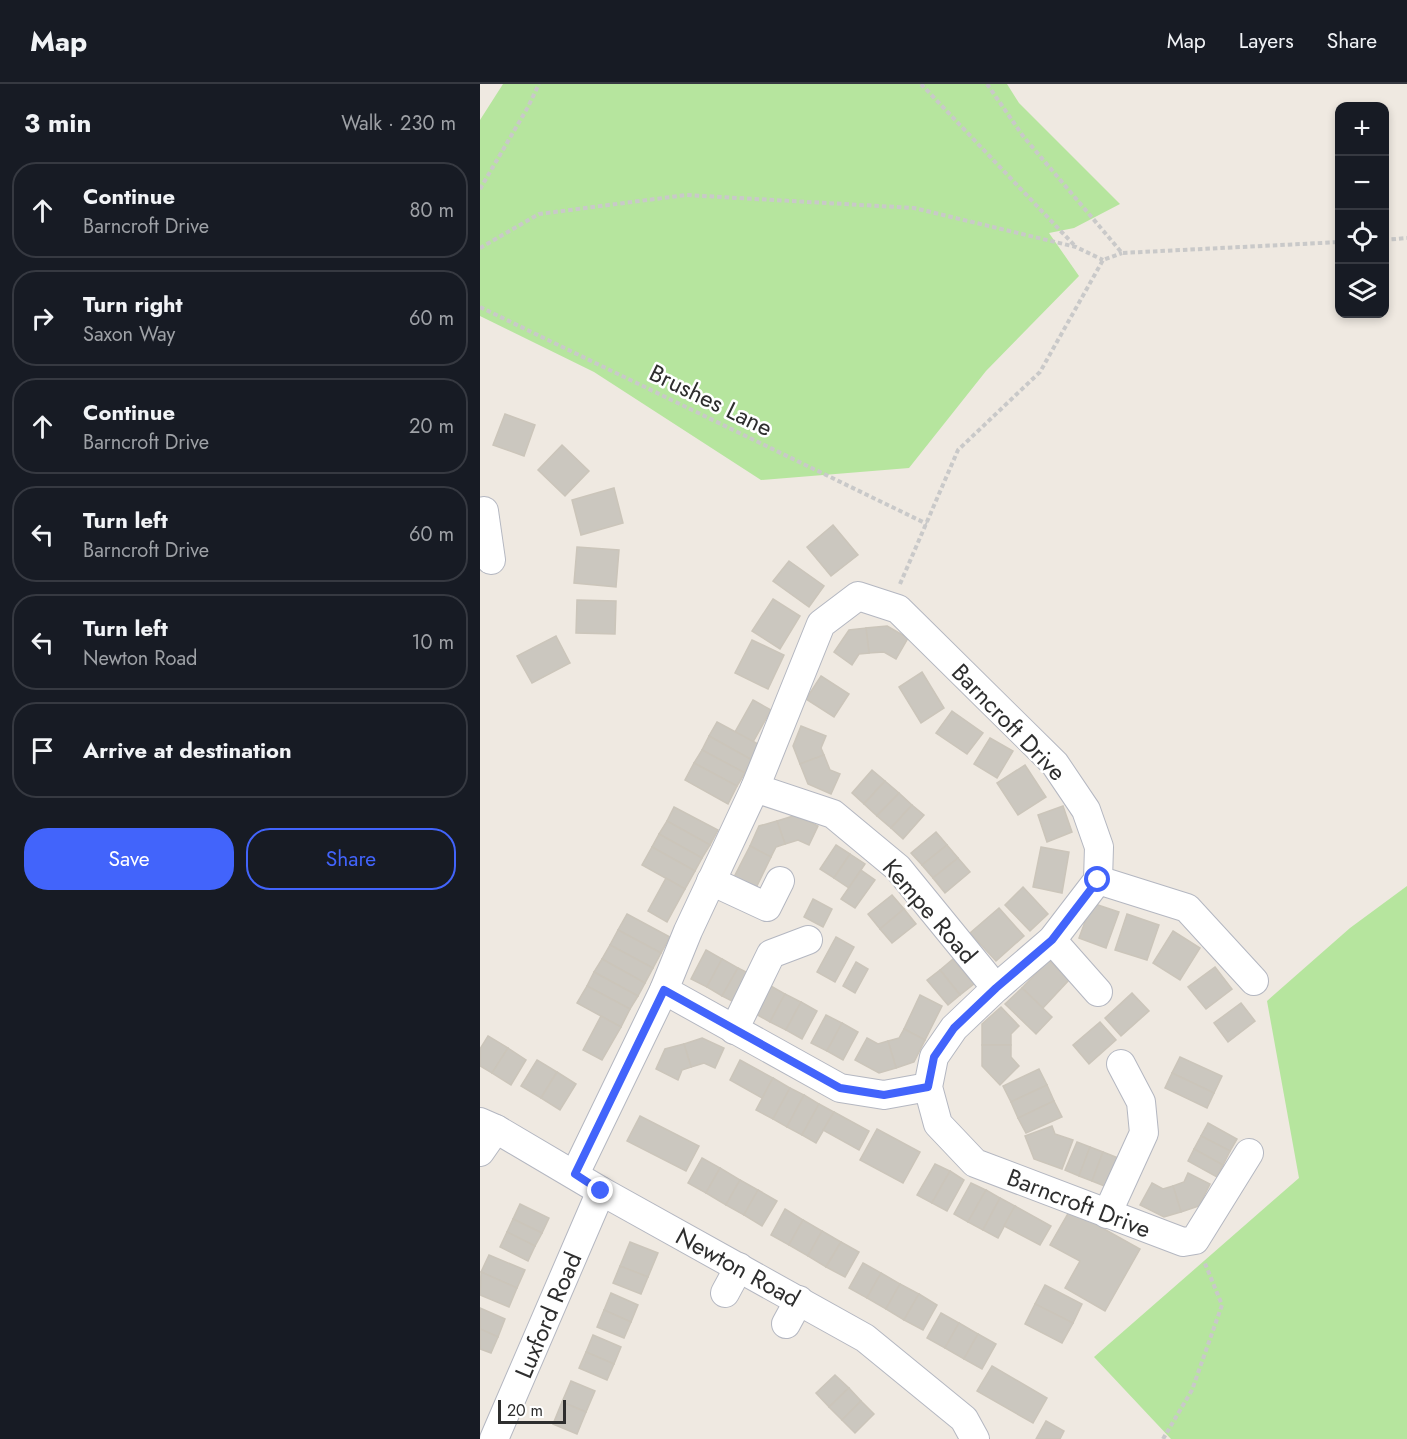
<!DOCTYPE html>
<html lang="en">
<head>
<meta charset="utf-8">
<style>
  :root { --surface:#171b24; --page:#242831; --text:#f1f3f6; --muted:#9ea1a6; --line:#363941; --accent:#4264fb }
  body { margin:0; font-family:Jost,sans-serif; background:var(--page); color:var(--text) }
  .controls { position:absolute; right:18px; top:18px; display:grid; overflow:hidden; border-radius:12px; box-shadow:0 3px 9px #0003 }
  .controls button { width:54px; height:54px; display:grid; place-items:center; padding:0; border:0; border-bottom:2px solid var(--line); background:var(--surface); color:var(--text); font:30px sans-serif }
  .scale { position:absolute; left:18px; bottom:15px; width:68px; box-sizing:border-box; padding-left:6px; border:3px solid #2e2e2e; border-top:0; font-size:16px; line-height:21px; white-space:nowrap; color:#2e2e2e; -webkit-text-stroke:4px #fff; paint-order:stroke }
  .stop { position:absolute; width:18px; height:18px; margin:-14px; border:4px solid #4264fb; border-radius:50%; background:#fff }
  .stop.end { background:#4264fb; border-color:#fff; box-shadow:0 2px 6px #0008 }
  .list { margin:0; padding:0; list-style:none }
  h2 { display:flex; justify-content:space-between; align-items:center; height:78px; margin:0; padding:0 24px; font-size:26px }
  h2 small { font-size:20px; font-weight:400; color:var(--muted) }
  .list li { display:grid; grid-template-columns:39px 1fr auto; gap:18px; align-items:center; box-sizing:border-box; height:96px; margin:0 12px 12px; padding:0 12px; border:2px solid var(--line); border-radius:24px }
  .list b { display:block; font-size:22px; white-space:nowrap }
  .list p { margin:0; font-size:20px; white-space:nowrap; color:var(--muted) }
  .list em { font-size:20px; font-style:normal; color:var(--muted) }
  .actions { display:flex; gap:12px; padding:18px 24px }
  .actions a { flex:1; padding:14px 0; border:2px solid var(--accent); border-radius:24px; text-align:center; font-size:21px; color:var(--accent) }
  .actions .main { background:var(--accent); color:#fff }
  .icon { flex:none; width:33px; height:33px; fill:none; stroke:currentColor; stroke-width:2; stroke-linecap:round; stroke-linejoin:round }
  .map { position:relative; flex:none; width:927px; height:1355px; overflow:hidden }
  header { display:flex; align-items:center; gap:36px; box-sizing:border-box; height:84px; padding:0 30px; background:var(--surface); border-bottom:2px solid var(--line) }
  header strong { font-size:28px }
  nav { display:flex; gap:33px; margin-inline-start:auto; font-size:21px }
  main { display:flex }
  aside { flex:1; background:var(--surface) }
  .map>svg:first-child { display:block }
  .green { fill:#b6e59e }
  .building { fill:#cbc7bf; stroke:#cbc5ba; stroke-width:1.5 }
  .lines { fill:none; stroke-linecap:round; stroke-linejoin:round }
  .minor-casing { stroke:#b4b7c1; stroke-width:30 }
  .path { stroke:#c9c9c9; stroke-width:4; stroke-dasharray:4.5 3; stroke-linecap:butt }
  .minor { stroke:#fff; stroke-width:28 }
  .route { stroke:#4264fb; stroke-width:8 }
  .labels { text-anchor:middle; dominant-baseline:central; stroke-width:5; stroke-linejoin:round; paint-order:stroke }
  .street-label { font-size:24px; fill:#2e2e2e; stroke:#fff }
</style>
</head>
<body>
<header>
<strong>Map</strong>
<nav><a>Map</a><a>Layers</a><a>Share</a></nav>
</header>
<main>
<aside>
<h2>3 min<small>Walk · 230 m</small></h2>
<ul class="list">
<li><svg class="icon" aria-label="ahead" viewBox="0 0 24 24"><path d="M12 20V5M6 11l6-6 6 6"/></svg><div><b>Continue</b><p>Barncroft Drive</p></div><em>80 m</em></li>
<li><svg class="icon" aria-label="right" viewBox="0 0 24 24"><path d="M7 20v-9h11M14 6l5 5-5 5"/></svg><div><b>Turn right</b><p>Saxon Way</p></div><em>60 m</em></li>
<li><svg class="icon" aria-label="ahead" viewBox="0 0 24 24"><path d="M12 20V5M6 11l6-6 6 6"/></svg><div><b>Continue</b><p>Barncroft Drive</p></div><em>20 m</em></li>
<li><svg class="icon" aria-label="left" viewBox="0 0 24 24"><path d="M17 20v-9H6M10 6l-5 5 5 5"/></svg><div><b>Turn left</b><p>Barncroft Drive</p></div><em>60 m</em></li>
<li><svg class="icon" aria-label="left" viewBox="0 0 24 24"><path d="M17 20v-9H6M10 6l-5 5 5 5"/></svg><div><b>Turn left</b><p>Newton Road</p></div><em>10 m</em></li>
<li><svg class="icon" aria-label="arrive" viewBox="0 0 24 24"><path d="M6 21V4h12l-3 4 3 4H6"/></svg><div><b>Arrive at destination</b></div></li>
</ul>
<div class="actions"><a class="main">Save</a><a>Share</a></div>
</aside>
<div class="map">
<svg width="927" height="1355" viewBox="0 0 927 1355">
  <rect width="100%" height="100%" fill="#efe9e1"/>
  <g class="green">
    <path d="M23 0H527L539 19 640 120 594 144 569 149 599 192 506 287 429 384 281 396 114 288 0 232V36Z"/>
    <path d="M927 802V1355H691L614 1273 819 1094 787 917 870 844Z"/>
  </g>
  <g class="building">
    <path d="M25 330 55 341 44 372 13 361Z"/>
    <path d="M82 361 109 387 85 412 58 386Z"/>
    <path d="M134 404 143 439 101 451 92 416Z"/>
    <path d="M353 441 378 471 351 492 327 463Z"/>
    <path d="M97 463 139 466 136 503 94 499Z"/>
    <path d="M309 477 344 502 329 523 293 497Z"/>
    <path d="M293 515 320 532 300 565 272 547Z"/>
    <path d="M97 516 136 517 135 550 96 549Z"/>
    <path d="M407 542 428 554 416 575 404 568 389 569 386 544Z"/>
    <path d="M386 544 389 569 379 570 372 581 354 568 369 546Z"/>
    <path d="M76 552 90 579 52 599 37 572Z"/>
    <path d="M272 556 304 571 288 605 255 589Z"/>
    <path d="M442 588 464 624 441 639 419 603Z"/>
    <path d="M341 592 369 610 354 633 326 615Z"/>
    <path d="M273 616 291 626 273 658 255 648Z"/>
    <path d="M472 627 503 649 487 670 456 649Z"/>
    <path d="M237 638 280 661 272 676 229 652Z"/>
    <path d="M321 642 346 652 341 664 344 671 320 680 313 662Z"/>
    <path d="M229 652 272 676 265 689 222 666Z"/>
    <path d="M510 654 533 667 517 694 494 680Z"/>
    <path d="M222 666 265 689 257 702 214 679Z"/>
    <path d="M344 671 350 686 360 690 351 710 328 700 320 680Z"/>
    <path d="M214 679 257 702 248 720 205 696Z"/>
    <path d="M545 681 566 713 538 731 517 699Z"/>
    <path d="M392 686 405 697 384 720 372 709Z"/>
    <path d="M405 697 419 709 397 732 384 720Z"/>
    <path d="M419 709 432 721 411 744 397 732Z"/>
    <path d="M432 721 444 731 423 755 411 744Z"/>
    <path d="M583 722 592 748 567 758 558 731Z"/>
    <path d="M194 723 238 746 230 761 187 737Z"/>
    <path d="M316 731 338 742 329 761 318 756 305 760 297 737Z"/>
    <path d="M187 737 230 761 222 774 179 750Z"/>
    <path d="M297 737 305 760 296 763 291 773 270 762 279 742Z"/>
    <path d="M456 748 467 761 442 781 431 769Z"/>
    <path d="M179 750 222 774 215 787 172 763Z"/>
    <path d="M356 761 370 770 354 794 340 785Z"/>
    <path d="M467 761 478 774 453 794 442 781Z"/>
    <path d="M270 762 291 773 274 808 252 797Z"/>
    <path d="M172 763 215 787 205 805 162 781Z"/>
    <path d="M561 763 589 768 582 809 553 803Z"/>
    <path d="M370 770 385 780 369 804 354 794Z"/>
    <path d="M478 774 490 788 465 809 453 794Z"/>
    <path d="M381 786 395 796 375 824 361 815Z"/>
    <path d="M186 794 205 805 187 838 168 827Z"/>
    <path d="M543 803 568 830 550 847 525 821Z"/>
    <path d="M412 811 424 825 400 845 388 830Z"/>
    <path d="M333 815 352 825 343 843 324 833Z"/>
    <path d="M612 819 639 828 626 864 599 854Z"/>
    <path d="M519 824 544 852 516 877 490 849Z"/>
    <path d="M424 825 436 840 412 859 400 845Z"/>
    <path d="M147 830 190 853 181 869 138 846Z"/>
    <path d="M647 830 679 841 667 876 635 866Z"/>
    <path d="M138 846 181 869 173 884 130 861Z"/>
    <path d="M693 847 720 864 700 896 673 879Z"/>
    <path d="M356 853 374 863 355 898 337 888Z"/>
    <path d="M130 861 173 884 165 899 122 875Z"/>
    <path d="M226 866 242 875 227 903 211 895Z"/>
    <path d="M122 875 165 899 158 912 114 888Z"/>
    <path d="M242 875 258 884 242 912 227 903Z"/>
    <path d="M473 875 494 900 480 911 460 886Z"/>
    <path d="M569 876 589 896 563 924 542 904Z"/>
    <path d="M376 878 388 885 375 909 363 902Z"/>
    <path d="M735 883 752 905 726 925 708 903Z"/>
    <path d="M258 884 274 892 258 920 242 912Z"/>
    <path d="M460 886 480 911 468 921 447 896Z"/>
    <path d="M114 888 158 912 150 925 107 902Z"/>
    <path d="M289 901 305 910 290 938 274 929Z"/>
    <path d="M107 902 150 925 141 943 97 919Z"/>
    <path d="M542 904 572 933 556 950 525 920Z"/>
    <path d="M652 909 669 927 641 952 625 934Z"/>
    <path d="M305 910 321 918 306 946 290 938Z"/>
    <path d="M440 911 462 922 445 956 424 945Z"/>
    <path d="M321 918 337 927 322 955 306 946Z"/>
    <path d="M761 919 775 937 748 958 734 939Z"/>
    <path d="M521 923 539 942 531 950V961H502V940Z"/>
    <path d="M346 931 362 939 347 967 331 959Z"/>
    <path d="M121 932 141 943 122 976 103 966Z"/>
    <path d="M620 938 636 956 609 980 593 961Z"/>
    <path d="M362 939 378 948 363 976 347 967Z"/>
    <path d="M424 945 445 956 434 978 416 984 408 957 419 954Z"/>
    <path d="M8 952 28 964 12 989 0 982V965Z"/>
    <path d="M222 954 244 964 235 984 224 979 211 983 204 960Z"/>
    <path d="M387 954 398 960 408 957 416 984 399 989 375 976Z"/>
    <path d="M204 960 211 983 202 986 198 996 176 985 185 965Z"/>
    <path d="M502 961H531V973L539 982 520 1001 502 982Z"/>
    <path d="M28 964 46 976 31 1001 12 989Z"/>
    <path d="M700 973 742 992 734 1009 692 989Z"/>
    <path d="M57 976 77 988 61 1014 41 1002Z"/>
    <path d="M260 976 293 994 282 1014 250 996Z"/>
    <path d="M559 985 567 1001 531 1018 523 1002Z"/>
    <path d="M77 988 96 1000 80 1026 61 1014Z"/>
    <path d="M692 989 734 1009 727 1024 685 1004Z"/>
    <path d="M293 994 310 1004 293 1035 276 1026Z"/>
    <path d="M567 1001 574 1017 538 1034 531 1018Z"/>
    <path d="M310 1004 324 1011 307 1043 293 1035Z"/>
    <path d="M324 1011 339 1020 322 1051 307 1043Z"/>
    <path d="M574 1017 582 1033 546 1049 538 1034Z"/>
    <path d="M339 1020 354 1028 336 1059 322 1051Z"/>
    <path d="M354 1028 389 1047 379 1066 343 1046Z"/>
    <path d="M160 1032 219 1062 206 1087 147 1057Z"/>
    <path d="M728 1039 757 1055 750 1067 721 1052Z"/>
    <path d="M572 1042 575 1050 593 1056 582 1085 554 1075 545 1052Z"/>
    <path d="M397 1045 440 1068 423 1099 380 1076Z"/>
    <path d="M721 1052 750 1067 743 1081 714 1065Z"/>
    <path d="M597 1058 610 1063 599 1092 585 1086Z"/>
    <path d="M610 1063 623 1068 612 1097 599 1092Z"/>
    <path d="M714 1065 743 1081 737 1093 708 1077Z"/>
    <path d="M623 1068 638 1074 627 1103 612 1097Z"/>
    <path d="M222 1074 240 1084 226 1109 208 1099Z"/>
    <path d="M455 1080 470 1087 452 1119 437 1111Z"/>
    <path d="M240 1084 260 1096 246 1121 226 1109Z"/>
    <path d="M470 1087 484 1096 467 1127 452 1119Z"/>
    <path d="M708 1089 730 1100 719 1122 701 1128 693 1102 704 1098Z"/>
    <path d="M260 1096 278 1106 264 1131 246 1121Z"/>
    <path d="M491 1099 506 1106 488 1138 474 1130Z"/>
    <path d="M672 1099 683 1105 693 1102 701 1128 684 1133 660 1121Z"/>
    <path d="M278 1106 297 1117 282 1142 264 1131Z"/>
    <path d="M506 1106 520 1114 503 1146 488 1138Z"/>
    <path d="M520 1114 535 1122 518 1154 503 1146Z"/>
    <path d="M40 1120 69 1134 62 1149 33 1135Z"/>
    <path d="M535 1122 571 1142 560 1161 524 1142Z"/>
    <path d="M305 1125 323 1136 309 1161 291 1151Z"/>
    <path d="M590 1126 660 1165 625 1227 585 1204 600 1177 570 1161Z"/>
    <path d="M33 1135 62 1149 55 1162 27 1148Z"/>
    <path d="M323 1136 342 1147 328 1172 309 1161Z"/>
    <path d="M342 1147 361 1158 346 1183 328 1172Z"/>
    <path d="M27 1148 55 1162 48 1177 20 1163Z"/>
    <path d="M150 1158 178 1169 168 1193 140 1182Z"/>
    <path d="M361 1158 379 1168 365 1193 346 1183Z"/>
    <path d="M9 1171 45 1186 37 1204 1 1188Z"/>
    <path d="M383 1179 401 1189 387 1214 369 1204Z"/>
    <path d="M140 1182 168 1193 161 1210 133 1199Z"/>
    <path d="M1 1188 37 1204 29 1223 0 1211Z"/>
    <path d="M401 1189 420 1200 406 1225 387 1214Z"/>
    <path d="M420 1200 439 1210 424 1236 406 1225Z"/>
    <path d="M565 1201 602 1220 593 1239 555 1220Z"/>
    <path d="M131 1209 158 1221 151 1238 124 1226Z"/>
    <path d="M439 1210 457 1221 443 1246 424 1236Z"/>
    <path d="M555 1220 593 1239 582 1259 545 1240Z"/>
    <path d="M0 1224 25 1235 18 1253 0 1245Z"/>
    <path d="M124 1226 151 1238 144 1254 117 1243Z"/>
    <path d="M461 1229 479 1239 465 1264 447 1254Z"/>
    <path d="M479 1239 498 1250 484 1275 465 1264Z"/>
    <path d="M0 1245 18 1253 11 1269 0 1265Z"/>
    <path d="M498 1250 516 1260 502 1285 484 1275Z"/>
    <path d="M113 1251 141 1263 134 1280 106 1268Z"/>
    <path d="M106 1268 134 1280 127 1296 99 1284Z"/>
    <path d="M512 1282 567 1314 553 1339 497 1307Z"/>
    <path d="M355 1291 369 1304 349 1323 336 1309Z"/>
    <path d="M91 1297 115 1307 106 1328 82 1318Z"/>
    <path d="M369 1304 381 1317 362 1336 349 1323Z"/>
    <path d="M381 1317 394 1330 375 1349 362 1336Z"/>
    <path d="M82 1318 106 1328 97 1350 73 1340Z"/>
    <path d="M566 1337 584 1347 580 1355H556Z"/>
  </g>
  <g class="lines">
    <defs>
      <g id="minor">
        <path d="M4 427 11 476"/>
        <path d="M275 704 353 730 418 784 516 904"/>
        <path d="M618 796 707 824 774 897"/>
        <path d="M231 797 287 823 300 797"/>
        <path d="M572 856 618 908"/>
        <path d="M184 906 360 1004 404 1011 448 1003"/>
        <path d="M254 946 291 870 328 856"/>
        <path d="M0 1038 16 1045 121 1107 385 1254 484 1335 495 1355"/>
        <path d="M0 1068 16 1045"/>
        <path d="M95 1090 184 906 208 847 275 704 341 540 378 512 418 525 575 680 606 726 619 763 618 796 572 856 516 904 474 944 454 973 448 1003 458 1040 495 1079 703 1158 715 1156 769 1069"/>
        <path d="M627 1130 664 1049 661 1018 641 980"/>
        <path d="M245 1209 259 1183"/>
        <path d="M306 1240 319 1216"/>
        <path d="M14 1355 121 1107"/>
      </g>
    </defs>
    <use href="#minor" class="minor-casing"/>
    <g class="path">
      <path d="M441 0 595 162"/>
      <path d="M507 0 543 52 642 169 860 158"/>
      <path d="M0 105 48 23 59 0"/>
      <path d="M904 156 927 154"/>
      <path d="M0 164 59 130 206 111 434 124 596 163 623 176"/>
      <path d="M0 223 447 440"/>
      <path d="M420 500 478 366 560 288 623 176 642 169"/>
      <path d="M683 1355 712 1306 742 1221 724 1177"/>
    </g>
    <use href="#minor" class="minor"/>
  </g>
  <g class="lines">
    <path class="route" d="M121 1107 95 1090 184 906 360 1004 404 1011 448 1003 454 973 474 944 516 904 572 856 618 796"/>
  </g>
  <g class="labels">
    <g class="street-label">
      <text transform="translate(231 316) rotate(26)">Brushes Lane</text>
      <text transform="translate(529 638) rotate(46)">Barncroft Drive</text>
      <text transform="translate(450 827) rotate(49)">Kempe Road</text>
      <text transform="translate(599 1119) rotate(21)">Barncroft Drive</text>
      <text transform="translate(258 1183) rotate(29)">Newton Road</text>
      <text transform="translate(68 1231) rotate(-67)">Luxford Road</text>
    </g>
  </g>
</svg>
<div class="controls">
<button>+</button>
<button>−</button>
<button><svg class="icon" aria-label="locate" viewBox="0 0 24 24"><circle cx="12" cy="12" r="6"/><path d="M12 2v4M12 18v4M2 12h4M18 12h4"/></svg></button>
<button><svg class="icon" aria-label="layers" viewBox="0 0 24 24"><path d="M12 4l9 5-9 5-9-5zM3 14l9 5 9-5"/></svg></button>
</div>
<div class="scale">20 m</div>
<div class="stop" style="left:618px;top:796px"></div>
<div class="stop end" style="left:121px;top:1107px"></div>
</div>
</main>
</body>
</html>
